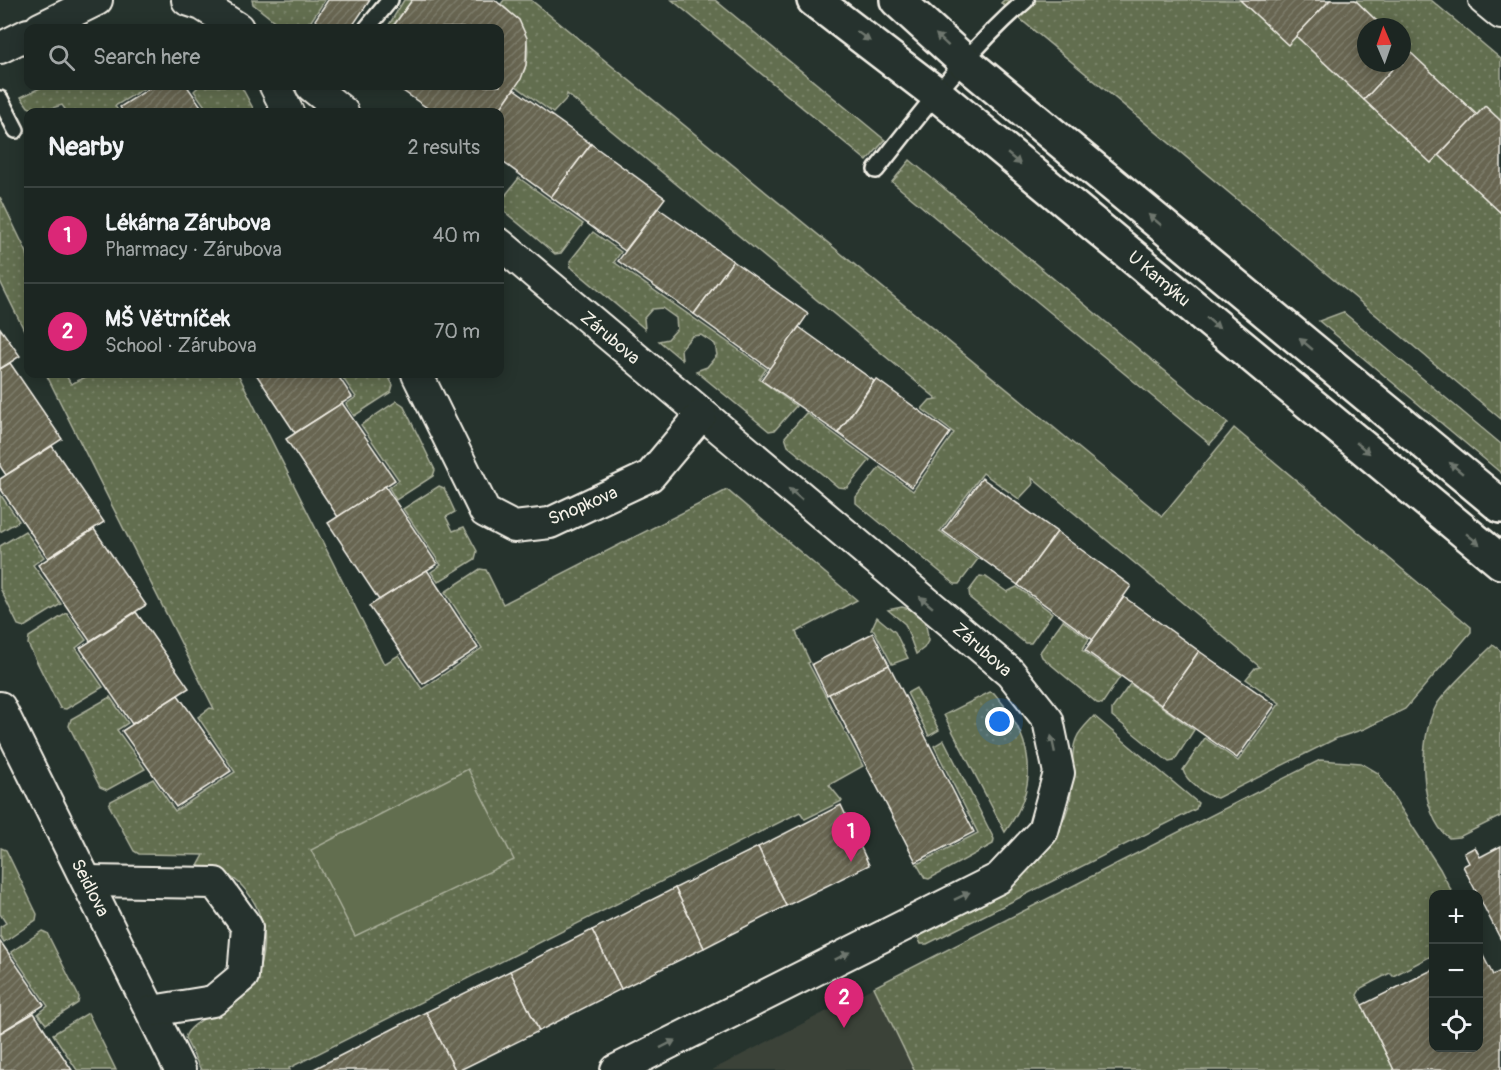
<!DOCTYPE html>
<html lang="en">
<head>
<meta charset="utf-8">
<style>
  :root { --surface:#1c2622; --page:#29322f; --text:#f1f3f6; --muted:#a0a5a5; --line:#3a4340; --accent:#db2777 }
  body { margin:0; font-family:Pangolin,sans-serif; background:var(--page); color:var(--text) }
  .controls { position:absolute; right:18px; bottom:18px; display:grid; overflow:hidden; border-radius:12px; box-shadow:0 3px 15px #0003 }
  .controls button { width:54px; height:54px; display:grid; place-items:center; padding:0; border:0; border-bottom:2px solid var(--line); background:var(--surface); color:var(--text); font:30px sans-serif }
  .compass { position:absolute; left:1357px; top:18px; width:54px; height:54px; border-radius:50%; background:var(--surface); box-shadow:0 3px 15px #0003; rotate:358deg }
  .you { position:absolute; left:1000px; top:722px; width:21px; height:21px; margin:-15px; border:4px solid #fff; border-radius:50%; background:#1a73e8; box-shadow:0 0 0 9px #1a73e833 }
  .badge { display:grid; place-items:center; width:39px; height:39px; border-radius:50%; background:var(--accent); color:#fff; font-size:20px; font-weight:700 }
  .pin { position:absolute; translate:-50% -50px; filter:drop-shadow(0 2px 3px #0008) }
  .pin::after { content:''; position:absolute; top:32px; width:21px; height:18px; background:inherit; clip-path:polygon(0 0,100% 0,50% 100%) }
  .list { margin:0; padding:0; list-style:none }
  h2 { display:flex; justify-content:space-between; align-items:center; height:78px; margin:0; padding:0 24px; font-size:26px }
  h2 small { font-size:20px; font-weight:400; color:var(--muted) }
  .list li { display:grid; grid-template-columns:39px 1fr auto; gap:18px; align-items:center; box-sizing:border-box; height:96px; padding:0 24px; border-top:2px solid var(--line) }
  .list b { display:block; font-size:22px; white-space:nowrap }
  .list p { margin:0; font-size:20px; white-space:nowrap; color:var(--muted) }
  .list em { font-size:20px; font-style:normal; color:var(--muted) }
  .icon { flex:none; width:33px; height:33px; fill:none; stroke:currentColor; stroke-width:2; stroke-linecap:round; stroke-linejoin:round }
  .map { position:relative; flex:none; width:1501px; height:1070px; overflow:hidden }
  .search { position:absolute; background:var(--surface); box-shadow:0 3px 15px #0003; left:24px; top:24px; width:480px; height:66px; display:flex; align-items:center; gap:15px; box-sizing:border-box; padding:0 21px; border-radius:12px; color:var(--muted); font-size:22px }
  .panel { position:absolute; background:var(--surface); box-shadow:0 3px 15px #0003; left:24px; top:108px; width:480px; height:270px; border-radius:12px }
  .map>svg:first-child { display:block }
  .built { fill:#3a4238 }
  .grass { fill:url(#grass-dots); stroke:#abb09c; stroke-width:1.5 }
  .garden { fill:#626e4f; stroke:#abb09c; stroke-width:1.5 }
  .building { fill:url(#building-hatch); stroke:#f4f1e8; stroke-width:1.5 }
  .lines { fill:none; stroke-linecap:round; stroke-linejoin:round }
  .service-casing { stroke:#f4f1e8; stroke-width:20 }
  .minor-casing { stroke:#f4f1e8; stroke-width:34 }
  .tertiary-casing { stroke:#f4f1e8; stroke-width:38 }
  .service { stroke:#26332d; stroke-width:15 }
  .minor { stroke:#26332d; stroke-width:30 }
  .tertiary { stroke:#26332d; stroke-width:33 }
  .oneway { fill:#6e766e }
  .labels { text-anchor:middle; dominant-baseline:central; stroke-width:4.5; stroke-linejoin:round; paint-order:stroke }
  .street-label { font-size:18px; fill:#f4f1e8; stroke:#26332d }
</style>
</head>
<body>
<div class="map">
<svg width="1501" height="1070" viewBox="0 0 1501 1070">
  <defs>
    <pattern id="grass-dots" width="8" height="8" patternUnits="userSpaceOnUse" patternTransform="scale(1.5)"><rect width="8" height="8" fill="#626e4f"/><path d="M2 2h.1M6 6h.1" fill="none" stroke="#798368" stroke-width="1.8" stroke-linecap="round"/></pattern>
    <pattern id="building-hatch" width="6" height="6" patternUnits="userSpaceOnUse" patternTransform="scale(1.5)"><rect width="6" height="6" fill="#676551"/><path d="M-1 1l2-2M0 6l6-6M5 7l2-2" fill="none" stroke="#7d7c6a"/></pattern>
  </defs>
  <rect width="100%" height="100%" fill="#26332d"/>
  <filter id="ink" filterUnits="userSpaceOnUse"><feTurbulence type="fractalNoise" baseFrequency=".0167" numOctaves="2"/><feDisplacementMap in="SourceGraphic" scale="12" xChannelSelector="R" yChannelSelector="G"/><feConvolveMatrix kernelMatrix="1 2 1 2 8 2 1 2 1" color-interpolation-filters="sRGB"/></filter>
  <g filter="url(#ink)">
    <path class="built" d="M874 987 914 1070H712Z"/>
    <g class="grass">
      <path d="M252 0H325L311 21 321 28H283L253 4Z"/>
      <path d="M404 0H412L391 28H387Z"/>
      <path d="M504 0H531L1162 516 1234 428 1471 627V632L1405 709 1364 729 1337 738 1217 798C1206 796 1186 781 1183 770L1205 738 1238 761 1280 703 1246 679 1255 668 1260 667 1032 478 1033 484 1019 499 983 473 940 531 978 559 959 584H955L856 503V497L880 467 913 491 954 433 922 409 930 400 937 399 567 94 566 99 553 113 516 86C537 54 529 27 501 4Z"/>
      <path d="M672 0H715L885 140 867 161Z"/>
      <path d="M1004 0H1240L1287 44 1296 36 1431 163 1439 155 1501 213V419L1001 3Z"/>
      <path d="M1355 0H1431L1501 59V121L1485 106 1477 115 1402 45V27H1383Z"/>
      <path d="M44 86H148L115 106 119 112H67L62 105 39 112 28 107 21 97Z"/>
      <path d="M199 86H241L255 112H209L194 91Z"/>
      <path d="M910 160 1228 423 1210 444 892 182Z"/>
      <path d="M519 178 583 224 561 253 555 254 500 208V202Z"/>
      <path d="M0 197 28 255V338L0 281Z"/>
      <path d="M593 232 621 252 614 262 766 369 759 379 796 406 775 430 769 431 696 371 707 367 717 355 715 344 701 335 692 336 681 349 682 360 659 341 668 339 677 329 676 318 662 308 652 309 644 318 645 329 571 267 570 261Z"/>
      <path d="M1343 312 1501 444V473L1319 321Z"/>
      <path d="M46 374H73L67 377 71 384 92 374H238L384 664 399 655 422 689 482 648 445 592 480 569 486 570 503 604 727 490 857 600 796 632 810 662 808 663 863 766 829 785 842 801 805 819 800 812 289 1068 290 1070H201L185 1038C188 1020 235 1007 248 989 270 958 269 915 243 887 232 874 215 870 198 866L204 855 139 854 134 851 109 805 111 801 153 779 175 811 235 772 198 717 210 708 214 709Z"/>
      <path d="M340 374H387L393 385 391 392 354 416 346 404 356 397Z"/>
      <path d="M397 401 403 405 435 470 433 476 396 500 389 488 399 480 361 425Z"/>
      <path d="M806 413 870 460 847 488 838 487 788 446 785 437Z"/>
      <path d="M439 486 444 488 455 512 446 517 453 531 464 527 477 551 475 559 438 582 431 572 441 565 403 509Z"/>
      <path d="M0 494 19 521 0 532Z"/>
      <path d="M25 531 44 557 33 565 61 604 24 627 18 625 0 588V546Z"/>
      <path d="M980 576 986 577 1007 592 1017 587 1052 613 1031 643H1025L970 598 969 591Z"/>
      <path d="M902 607C921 610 928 624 928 641L924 648 916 654 905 624 888 610Z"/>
      <path d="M67 613 86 640 76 648 103 687 66 709 60 708 28 644 29 637Z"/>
      <path d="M877 617 895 632 908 658 892 664 874 630H871Z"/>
      <path d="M1063 620 1089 639 1082 650 1120 677 1102 704 1097 703 1042 657 1040 652Z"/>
      <path d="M1493 645 1501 651V816L1459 837 1449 838C1418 814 1418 739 1436 706 1444 691 1479 659 1493 645Z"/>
      <path d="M1130 684 1194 730 1174 761 1169 762 1112 716V709Z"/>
      <path d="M916 688 939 730 929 736 907 693Z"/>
      <path d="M990 692 994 693C1032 736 1042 783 1005 832L944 715Z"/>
      <path d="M110 697 128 723 117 730 145 769 107 790 100 787 69 726 71 719Z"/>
      <path d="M1094 716 1198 803 1196 809 927 944H921L917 935C980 903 1046 880 1069 805 1075 785 1069 753 1077 737 1080 730 1088 723 1094 716Z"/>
      <path d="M944 740 994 839 993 844 929 879 925 878 917 864 978 833 934 746Z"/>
      <path d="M1320 760 1361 763 1378 773 1440 869 1453 894H1434L1433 955 1393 976 1390 973 1361 988 1357 995 1394 1070H914L874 987Z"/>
      <path d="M1 848 6 850 37 914 36 920 4 942 0 936V927L6 923 0 914Z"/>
      <path d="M42 931 47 933 79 997 78 1003 46 1024 38 1014 48 1006 11 952Z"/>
      <path d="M88 1013 116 1070H77L53 1034Z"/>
    </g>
    <path class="garden" d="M468 769 514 860 355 936 311 850Z"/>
    <g class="building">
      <path d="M328 0H370L351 28H327L315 20Z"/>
      <path d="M412 0H495L519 20 527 38 526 65 521 79 498 112H433L396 86H500V28H392Z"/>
      <path d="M1240 0H1330L1288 45Z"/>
      <path d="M1330 0H1355L1383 27H1366V63H1398L1364 100 1296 36Z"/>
      <path d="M1402 45 1409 51 1402 59Z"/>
      <path d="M1409 51 1477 115 1431 163 1364 100 1398 63H1402V59Z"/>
      <path d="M153 86H187L205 112H123L120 107Z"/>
      <path d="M514 89 591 144 551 197 500 160 498 112Z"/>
      <path d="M1485 106 1501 121V213L1439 155Z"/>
      <path d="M591 144 665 198 625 251 551 197Z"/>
      <path d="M658 208 733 261 694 314 618 261Z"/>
      <path d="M733 261 808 314 770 369 694 314Z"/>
      <path d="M799 327 874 381 838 433 761 380Z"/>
      <path d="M0 328 20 356 0 369Z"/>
      <path d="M10 363 62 439 6 475 0 466V369Z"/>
      <path d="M256 374H337L352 397 295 433Z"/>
      <path d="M876 379 950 433 912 487 838 433Z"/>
      <path d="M342 403 395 480 338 517 286 439Z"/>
      <path d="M52 446 104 522 48 558 0 488V479Z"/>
      <path d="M982 478 1057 532 1018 585 943 531Z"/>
      <path d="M385 486 437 564 379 600 328 523Z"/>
      <path d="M94 529 146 605 90 641 38 565Z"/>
      <path d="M1057 532 1131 586 1093 640 1018 585Z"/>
      <path d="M427 570 478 648 423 684 369 606Z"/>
      <path d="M1124 597 1199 651 1161 705 1085 650Z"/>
      <path d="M136 612 189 688 132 724 80 648Z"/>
      <path d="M873 633 889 665 827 695 812 664Z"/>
      <path d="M1199 651 1275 705 1237 758 1161 705Z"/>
      <path d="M889 665 974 832 916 862 829 694Z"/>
      <path d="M178 695 231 771 176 807 122 731Z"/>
      <path d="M841 805 869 865 786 906 758 847Z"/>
      <path d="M1501 846V940L1463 866 1469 863 1464 853 1475 847 1480 857Z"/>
      <path d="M758 847 786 906 704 948 675 888Z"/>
      <path d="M675 888 704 948 621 989 592 930Z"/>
      <path d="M592 930 621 989 539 1031 510 971Z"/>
      <path d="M0 941 44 1005 0 1033Z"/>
      <path d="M1478 946 1493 975 1501 971V1070H1394L1362 1005 1434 969V1048H1478Z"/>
      <path d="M510 971 539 1031 460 1070H455L426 1012Z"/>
      <path d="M426 1012 455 1070H312Z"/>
      <path d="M34 1013 47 1033 72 1070H0V1033Z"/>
    </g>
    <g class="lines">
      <defs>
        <g id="service">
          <path d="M367 28 390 0"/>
          <path d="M0 99 16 130"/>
          <path d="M876 170C922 112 969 49 1026 0"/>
        </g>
        <g id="minor">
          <path d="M187 0 202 5 238 28"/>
          <path d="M1484 0 1501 14"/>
          <path d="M40 28 97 0"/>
          <path d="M0 48 28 34"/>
          <path d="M275 86 288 112"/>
          <path d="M311 86 343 112"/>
          <path d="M500 244 1010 672 1048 720 1059 773 1043 831 999 878 616 1070"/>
          <path d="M417 374 485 512 514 527 550 523 650 476 701 415"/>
          <path d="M0 707 180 1070"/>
          <path d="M87 881 215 883 247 927 243 976 213 1001 152 1011"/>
        </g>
        <g id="tertiary">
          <path d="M814 0 938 95 1501 562"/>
          <path d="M897 0 965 62 1501 506"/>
        </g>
      </defs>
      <use href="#service" class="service-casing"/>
      <use href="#minor" class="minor-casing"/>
      <use href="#tertiary" class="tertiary-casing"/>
      <use href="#service" class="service"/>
      <use href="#minor" class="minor"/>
      <use href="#tertiary" class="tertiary"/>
    </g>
    <defs><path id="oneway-solid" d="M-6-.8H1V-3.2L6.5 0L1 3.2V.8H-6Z" transform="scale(1.5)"/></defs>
    <g class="oneway">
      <use href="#oneway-solid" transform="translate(863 36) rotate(36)"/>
      <use href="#oneway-solid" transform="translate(942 40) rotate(-137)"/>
      <use href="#oneway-solid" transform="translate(1014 159) rotate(40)"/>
      <use href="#oneway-solid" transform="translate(1155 220) rotate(-140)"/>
      <use href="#oneway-solid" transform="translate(1213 323) rotate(40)"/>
      <use href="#oneway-solid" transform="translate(1306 344) rotate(-140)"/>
      <use href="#oneway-solid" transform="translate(1363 448) rotate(40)"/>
      <use href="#oneway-solid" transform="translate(1456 468) rotate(-140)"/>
      <use href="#oneway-solid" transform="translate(795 494) rotate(-140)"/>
      <use href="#oneway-solid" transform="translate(1473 539) rotate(39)"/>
      <use href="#oneway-solid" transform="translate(926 602) rotate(-140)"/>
      <use href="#oneway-solid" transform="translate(1053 744) rotate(-102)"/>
      <use href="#oneway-solid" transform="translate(962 896) rotate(-26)"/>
      <use href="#oneway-solid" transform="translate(842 956) rotate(-27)"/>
      <use href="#oneway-solid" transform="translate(668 1044) rotate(-27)"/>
    </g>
  </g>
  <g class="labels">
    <g class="street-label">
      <text transform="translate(1159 279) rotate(40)">U Kamýku</text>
      <text transform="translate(610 338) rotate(40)">Zárubova</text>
      <text transform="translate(583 506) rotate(-23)">Snopkova</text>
      <text transform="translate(982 650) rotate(41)">Zárubova</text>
      <text transform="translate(90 888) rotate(63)">Seidlova</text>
    </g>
  </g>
</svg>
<div class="controls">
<button>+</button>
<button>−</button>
<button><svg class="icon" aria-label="locate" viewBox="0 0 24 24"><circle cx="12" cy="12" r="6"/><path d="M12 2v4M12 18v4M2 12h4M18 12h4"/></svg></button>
</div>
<svg class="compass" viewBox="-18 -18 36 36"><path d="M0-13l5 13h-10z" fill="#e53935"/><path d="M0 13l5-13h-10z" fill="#a0a5a5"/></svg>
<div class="you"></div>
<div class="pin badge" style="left:851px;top:862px">1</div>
<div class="pin badge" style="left:844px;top:1028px">2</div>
<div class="search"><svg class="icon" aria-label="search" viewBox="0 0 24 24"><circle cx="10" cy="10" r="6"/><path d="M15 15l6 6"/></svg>Search here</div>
<section class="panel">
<h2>Nearby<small>2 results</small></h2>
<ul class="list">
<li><span class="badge">1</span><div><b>Lékárna Zárubova</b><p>Pharmacy · Zárubova</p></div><em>40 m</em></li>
<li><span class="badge">2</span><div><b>MŠ Větrníček</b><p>School · Zárubova</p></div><em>70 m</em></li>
</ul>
</section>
</div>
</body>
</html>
